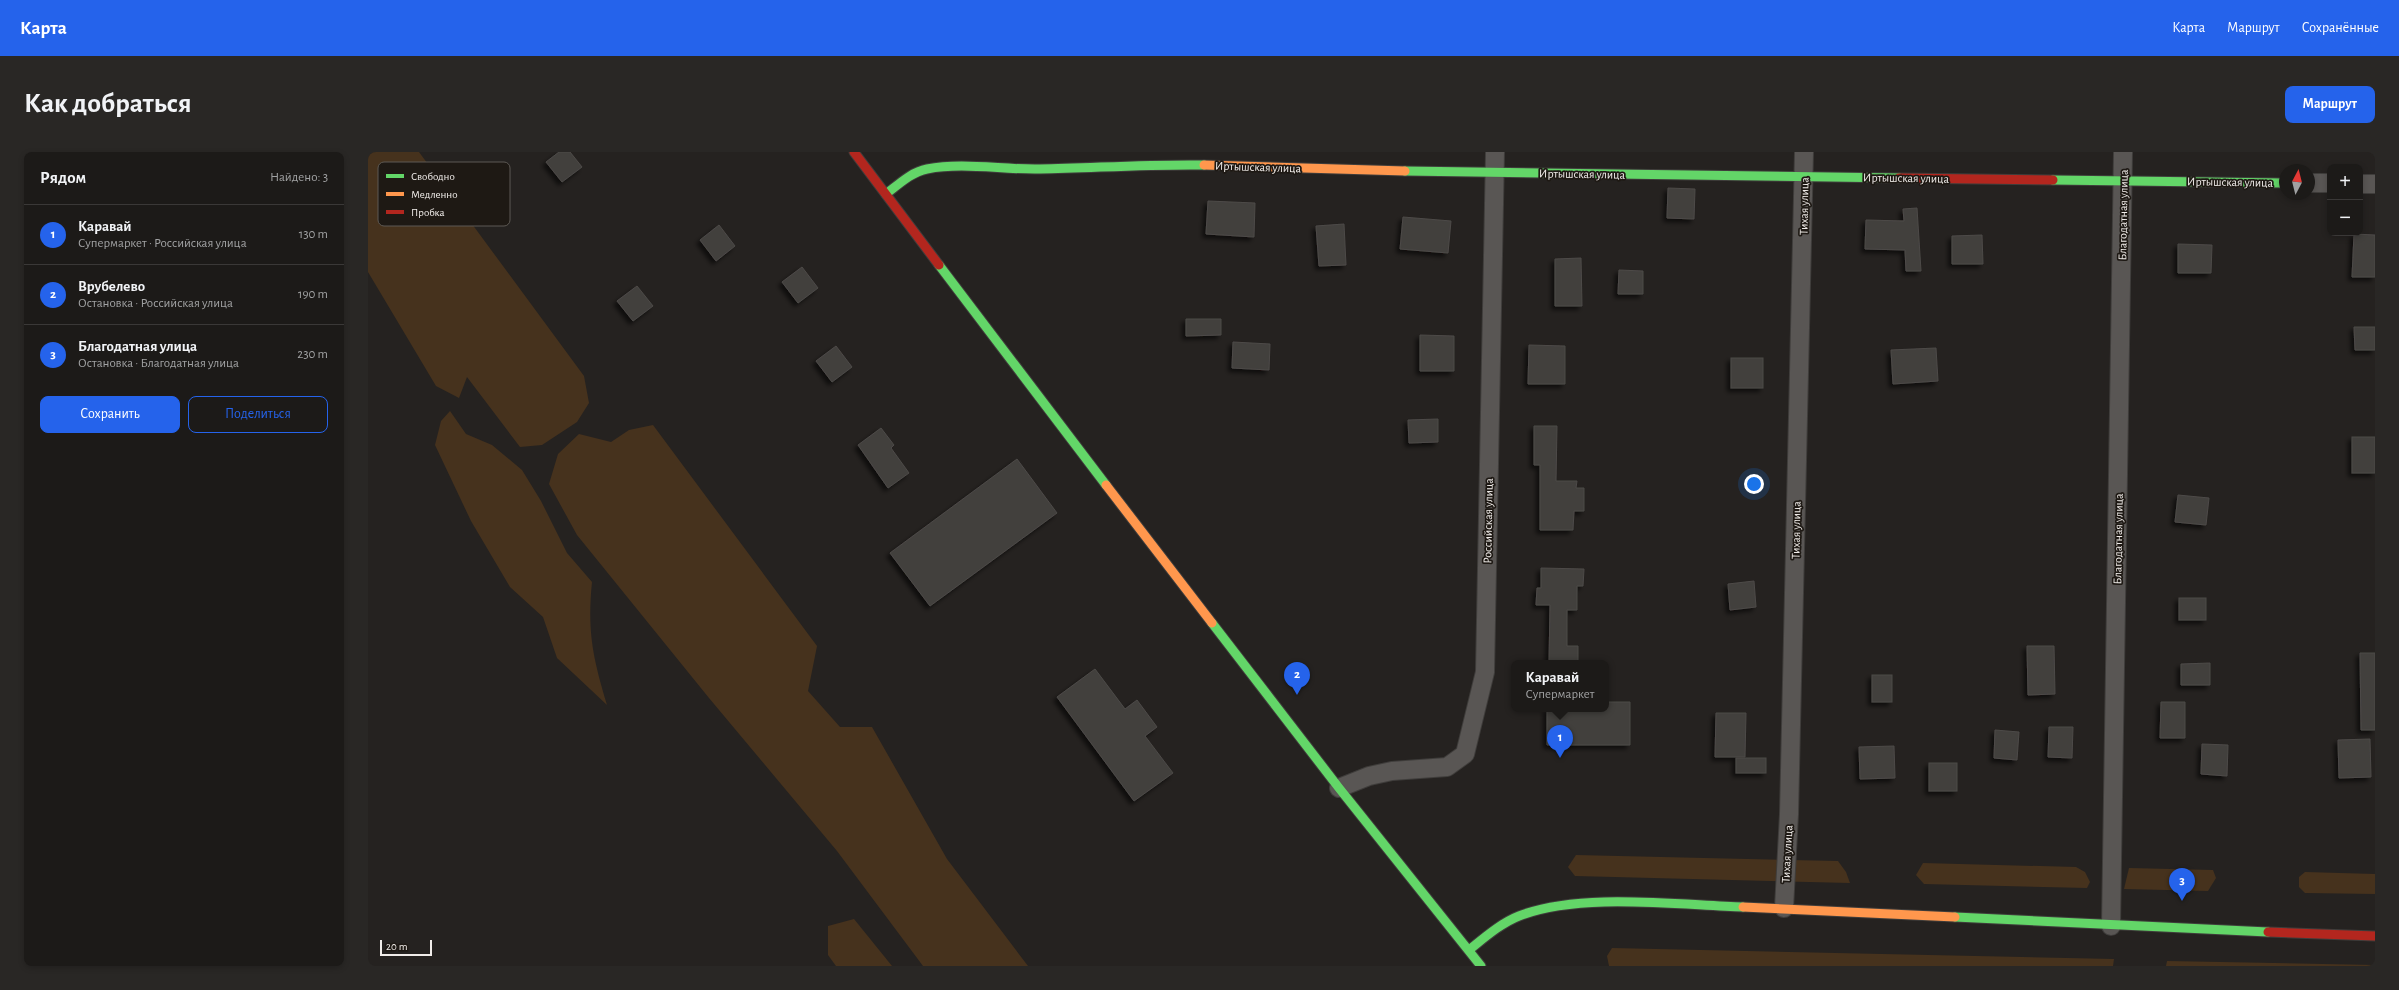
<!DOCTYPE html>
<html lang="ru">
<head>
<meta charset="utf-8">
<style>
  :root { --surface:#1c1a18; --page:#292725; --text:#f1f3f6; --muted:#a0a1a2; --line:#3a3837; --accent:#2563eb }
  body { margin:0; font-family:"Alegreya Sans",sans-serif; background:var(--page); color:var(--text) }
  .controls { position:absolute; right:12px; top:12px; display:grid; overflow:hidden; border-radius:8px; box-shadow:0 2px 6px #0003 }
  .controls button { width:36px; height:36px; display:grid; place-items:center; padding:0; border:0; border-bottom:1px solid var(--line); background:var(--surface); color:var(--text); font:20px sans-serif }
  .compass { position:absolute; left:1911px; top:12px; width:36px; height:36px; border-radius:50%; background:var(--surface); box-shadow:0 2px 6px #0003; rotate:7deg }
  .scale { position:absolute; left:12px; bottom:10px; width:52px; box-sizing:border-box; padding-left:4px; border:2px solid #f1edea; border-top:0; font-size:11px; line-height:14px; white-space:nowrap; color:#f1edea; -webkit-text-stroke:3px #1e1914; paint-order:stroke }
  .you { position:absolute; left:1386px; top:332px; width:14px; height:14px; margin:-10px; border:3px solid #fff; border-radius:50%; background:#1a73e8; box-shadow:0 0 0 6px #1a73e833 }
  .badge { display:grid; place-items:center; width:26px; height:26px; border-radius:50%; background:var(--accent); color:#fff; font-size:13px; font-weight:700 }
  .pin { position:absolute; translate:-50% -33px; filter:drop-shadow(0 1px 2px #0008) }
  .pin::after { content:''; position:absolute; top:21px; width:14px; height:12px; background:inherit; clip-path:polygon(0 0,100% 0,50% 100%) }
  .popup { position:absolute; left:1143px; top:508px; width:98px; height:52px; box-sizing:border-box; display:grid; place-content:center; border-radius:8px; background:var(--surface); filter:drop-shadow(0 1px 3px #0005); font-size:13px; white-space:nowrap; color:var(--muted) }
  .popup b { font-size:15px; color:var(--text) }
  .popup::after { content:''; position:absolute; left:50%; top:100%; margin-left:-8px; border:8px solid transparent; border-top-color:var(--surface) }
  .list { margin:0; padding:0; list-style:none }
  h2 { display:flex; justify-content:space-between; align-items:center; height:52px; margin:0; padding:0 16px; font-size:17px }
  h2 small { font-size:13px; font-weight:400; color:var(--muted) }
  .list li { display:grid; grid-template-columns:26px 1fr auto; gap:12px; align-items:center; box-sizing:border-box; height:60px; padding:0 16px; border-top:1px solid var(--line) }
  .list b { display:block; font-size:15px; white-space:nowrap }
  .list p { margin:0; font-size:13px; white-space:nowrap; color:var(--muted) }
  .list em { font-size:13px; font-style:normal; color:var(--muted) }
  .actions { display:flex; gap:8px; padding:12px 16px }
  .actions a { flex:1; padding:9px 0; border:1px solid var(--accent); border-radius:8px; text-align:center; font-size:14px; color:var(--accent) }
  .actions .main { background:var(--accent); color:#fff }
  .map { position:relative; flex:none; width:2007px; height:814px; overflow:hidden; border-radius:8px }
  header { display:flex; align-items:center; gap:24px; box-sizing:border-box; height:56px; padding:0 20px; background:var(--accent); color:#fff }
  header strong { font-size:19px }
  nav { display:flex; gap:22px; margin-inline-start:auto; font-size:14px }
  .intro { display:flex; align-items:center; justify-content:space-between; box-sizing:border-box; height:96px; padding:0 24px }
  h1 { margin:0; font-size:28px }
  .button { padding:10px 18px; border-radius:8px; background:var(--accent); color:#fff; font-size:14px; font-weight:700 }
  main { display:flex; gap:24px; padding:0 24px }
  aside { flex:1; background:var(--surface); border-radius:8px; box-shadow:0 2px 6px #0003 }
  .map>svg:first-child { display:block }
  .green { fill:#46321d }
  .building { fill:#42403e; stroke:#4d4a48; filter:url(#shadow) }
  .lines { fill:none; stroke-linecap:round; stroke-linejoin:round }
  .street-casing { stroke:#3f3d3b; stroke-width:20 }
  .fast-casing { stroke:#3f3d3b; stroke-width:11 }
  .slow-casing { stroke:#3f3d3b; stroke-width:11 }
  .jam-casing { stroke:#3f3d3b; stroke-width:11 }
  .street { stroke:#595654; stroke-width:18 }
  .fast { stroke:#63d668; stroke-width:9 }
  .slow { stroke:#ff974d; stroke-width:9 }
  .jam { stroke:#b3261e; stroke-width:9 }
  .labels { text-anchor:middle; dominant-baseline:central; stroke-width:3.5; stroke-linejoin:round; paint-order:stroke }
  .street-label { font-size:12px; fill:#f1edea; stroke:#1e1914 }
  .key { fill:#1e1914; stroke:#5d5954; stroke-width:1 }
  .key-label { font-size:11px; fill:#f1edea }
</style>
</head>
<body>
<header>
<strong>Карта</strong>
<nav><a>Карта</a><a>Маршрут</a><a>Сохранённые</a></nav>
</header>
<div class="intro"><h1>Как добраться</h1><a class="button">Маршрут</a></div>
<main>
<aside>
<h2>Рядом<small>Найдено: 3</small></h2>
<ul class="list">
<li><span class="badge">1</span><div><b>Каравай</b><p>Супермаркет · Российская улица</p></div><em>130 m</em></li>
<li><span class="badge">2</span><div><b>Врубелево</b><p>Остановка · Российская улица</p></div><em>190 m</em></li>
<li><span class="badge">3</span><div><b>Благодатная улица</b><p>Остановка · Благодатная улица</p></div><em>230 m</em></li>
</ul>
<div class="actions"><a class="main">Сохранить</a><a>Поделиться</a></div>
</aside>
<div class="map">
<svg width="2007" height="814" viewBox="0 0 2007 814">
  <defs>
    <filter id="shadow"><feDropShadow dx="-3.5" dy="3.5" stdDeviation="2" flood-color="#0009"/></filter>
  </defs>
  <rect width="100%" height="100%" fill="#252220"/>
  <g class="green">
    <path d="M0 0H51L216 224 221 251 209 270 174 293 152 295 99 225 91 246 68 234 0 120Z"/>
    <path d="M82 259 98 282 124 293 154 318 173 349 199 401 224 430C219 480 225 506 239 553L189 506 175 465 142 435 103 369 67 293 73 269Z"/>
    <path d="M285 273 449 494 440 539 472 575H504L579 707 660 814H555L469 699 341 546 209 383 181 332 190 302 211 282 243 290 261 278Z"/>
    <path d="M1208 703 1470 709 1478 720 1482 731 1207 724 1200 715Z"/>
    <path d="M1555 711 1708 715 1717 720 1722 730 1719 736 1556 732 1548 723Z"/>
    <path d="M1761 716 1845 718 1848 726 1840 739 1756 737Z"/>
    <path d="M1937 720 2007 722V742L1937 741 1931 735V725Z"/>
    <path d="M486 767 524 814H468L460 803V774Z"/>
    <path d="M1244 796 1746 807 1745 814H1241L1239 804Z"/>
    <path d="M1799 809 2007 813V814H1798Z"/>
  </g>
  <g class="building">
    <path d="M191 0H202L214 15 194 30 178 10Z"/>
    <path d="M1300 36 1327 37 1326 67 1299 66Z"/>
    <path d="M840 49 887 51 886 85 838 82Z"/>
    <path d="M1549 56 1553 119H1538L1537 98 1497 97 1498 68 1536 69 1535 57Z"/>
    <path d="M1035 65 1083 69 1080 101 1032 97Z"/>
    <path d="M976 72 978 113 951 114 948 74Z"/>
    <path d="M351 73 367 94 348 109 332 88Z"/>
    <path d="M1986 82 2007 83V125H1984Z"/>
    <path d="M1614 83 1615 112H1584V84Z"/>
    <path d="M1810 92 1844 93 1843 121H1810Z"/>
    <path d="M1213 106 1214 154H1187V107Z"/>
    <path d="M434 115 450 136 430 151 414 130Z"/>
    <path d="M1251 118 1275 119V142H1250Z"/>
    <path d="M269 134 285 154 265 169 249 149Z"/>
    <path d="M818 167H853V183L818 184Z"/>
    <path d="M1986 175H2007V198H1987Z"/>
    <path d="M1052 183 1086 184V219H1052Z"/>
    <path d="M865 190 902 192 901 218 864 216Z"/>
    <path d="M1161 193 1197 194V232H1160Z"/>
    <path d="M468 194 484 215 464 230 448 209Z"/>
    <path d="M1568 196 1570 229 1525 232 1523 198Z"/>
    <rect x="1363" y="206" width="32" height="30"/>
    <path d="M1070 267V290L1041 291 1040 268Z"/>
    <path d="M1166 274H1189L1188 329H1209L1208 336H1216V359H1206L1205 378H1172V313H1166Z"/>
    <path d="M513 276 526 293 523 296 541 321 520 336 490 293Z"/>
    <rect x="1984" y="285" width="23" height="36"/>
    <path d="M649 307 689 361 562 454 522 401Z"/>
    <path d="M1810 343 1841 346 1838 373 1807 370Z"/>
    <path d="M1173 416 1216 417 1215 434H1209V458H1199V494H1210V511H1181L1182 453H1168L1169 436H1173Z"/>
    <path d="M1386 429 1388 455 1362 458 1360 432Z"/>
    <rect x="1811" y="446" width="27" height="22"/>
    <path d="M1659 494H1686L1687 542 1660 543Z"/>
    <path d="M1992 501H2007V578H1993Z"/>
    <path d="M1842 511V533H1813V512Z"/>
    <path d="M727 517 757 557 769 548 789 575 777 584 805 621 766 649 689 545Z"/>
    <rect x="1504" y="523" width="20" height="27"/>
    <path d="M1238 550H1262V593H1179V557H1238Z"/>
    <path d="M1793 550H1817V586H1792Z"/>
    <path d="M1348 561H1378L1377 605H1347Z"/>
    <path d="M1681 575H1705L1704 606 1680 605Z"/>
    <path d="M1627 578 1651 580 1649 608 1626 606Z"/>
    <path d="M2002 587 2003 625 1971 626 1970 588Z"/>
    <path d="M1834 592 1860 593 1859 624 1833 622Z"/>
    <path d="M1526 594 1527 626 1492 627 1491 595Z"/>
    <rect x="1368" y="606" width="30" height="15"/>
    <rect x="1561" y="611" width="28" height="28"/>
  </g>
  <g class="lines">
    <defs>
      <g id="street">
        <path d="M1941 31H1962"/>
        <path d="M1992 32H2007"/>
        <path d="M971 636 1001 624 1024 619 1079 615 1097 602 1117 520 1127 0"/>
        <path d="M1416 756 1421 662 1436 0"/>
        <path d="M1743 774 1755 0"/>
      </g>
      <g id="fast">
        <path d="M1037 19 1531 26"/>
        <path d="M1685 28 1917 31"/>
        <path d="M518 42C530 33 543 20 559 17 595 10 635 18 672 17 726 16 781 12 836 13"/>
        <path d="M571 113 738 333"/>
        <path d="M844 471 971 636 1113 814"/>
        <path d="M1587 765 1900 780"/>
        <path d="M1101 798C1116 786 1133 771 1151 764 1211 740 1310 753 1375 755"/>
      </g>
      <g id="slow">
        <path d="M836 13 1037 19"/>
        <path d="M738 333 844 471"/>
        <path d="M1375 755 1587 765"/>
      </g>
      <g id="jam">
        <path d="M486 0 571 113"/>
        <path d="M1531 26 1685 28"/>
        <path d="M1900 780 2007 784"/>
      </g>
    </defs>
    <use href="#street" class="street-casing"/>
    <use href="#fast" class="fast-casing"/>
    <use href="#slow" class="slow-casing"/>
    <use href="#jam" class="jam-casing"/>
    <use href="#street" class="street"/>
    <use href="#fast" class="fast"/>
    <use href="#slow" class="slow"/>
    <use href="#jam" class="jam"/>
  </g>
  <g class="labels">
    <g class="street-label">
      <text transform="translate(890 15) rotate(2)">Иртышская улица</text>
      <text transform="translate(1214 22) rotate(1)">Иртышская улица</text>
      <text transform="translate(1538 26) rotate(1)">Иртышская улица</text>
      <text transform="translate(1862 30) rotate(1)">Иртышская улица</text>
      <text transform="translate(1436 54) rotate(-89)">Тихая улица</text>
      <text transform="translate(1755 63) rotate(-89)">Благодатная улица</text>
      <text transform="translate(1120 369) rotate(-89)">Российская улица</text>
      <text transform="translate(1428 378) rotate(-89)">Тихая улица</text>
      <text transform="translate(1750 387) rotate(-89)">Благодатная улица</text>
      <text transform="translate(1419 702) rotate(-87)">Тихая улица</text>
    </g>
  </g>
  <rect x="10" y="10" width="132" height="64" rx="6" class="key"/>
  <rect x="18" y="22" width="18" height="4" fill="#63d668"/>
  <rect x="18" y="40" width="18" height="4" fill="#ff974d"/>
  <rect x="18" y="58" width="18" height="4" fill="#b3261e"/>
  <g class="key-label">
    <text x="43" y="28">Свободно</text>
    <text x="43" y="46">Медленно</text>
    <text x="43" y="64">Пробка</text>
  </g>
</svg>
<div class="controls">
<button>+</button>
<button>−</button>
</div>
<svg class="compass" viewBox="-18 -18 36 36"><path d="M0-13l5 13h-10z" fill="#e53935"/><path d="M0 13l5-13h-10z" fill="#a0a1a2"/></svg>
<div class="scale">20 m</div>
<div class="you"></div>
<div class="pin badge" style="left:1192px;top:606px">1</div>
<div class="popup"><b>Каравай</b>Супермаркет</div>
<div class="pin badge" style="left:929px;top:543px">2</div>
<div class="pin badge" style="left:1814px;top:749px">3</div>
</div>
</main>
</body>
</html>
